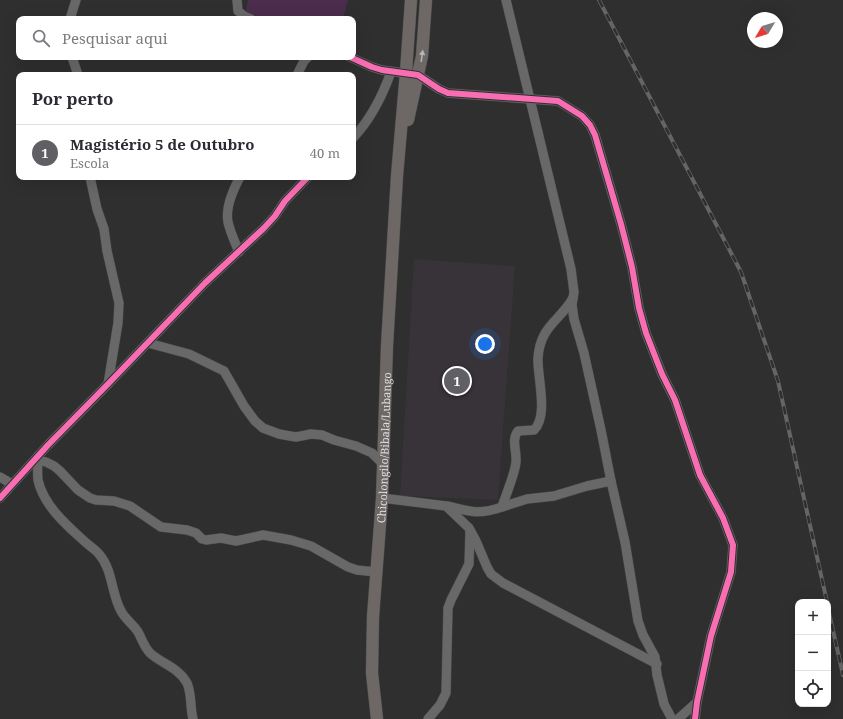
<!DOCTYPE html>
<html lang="pt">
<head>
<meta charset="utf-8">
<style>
  :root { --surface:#fff; --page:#f7f7f7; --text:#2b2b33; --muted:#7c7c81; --line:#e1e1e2; --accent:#606064 }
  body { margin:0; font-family:"Noto Serif",serif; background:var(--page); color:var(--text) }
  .controls { position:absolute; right:12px; bottom:12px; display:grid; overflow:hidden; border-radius:8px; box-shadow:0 4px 16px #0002 }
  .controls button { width:36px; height:36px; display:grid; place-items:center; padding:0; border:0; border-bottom:1px solid var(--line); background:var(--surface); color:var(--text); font:20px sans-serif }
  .compass { position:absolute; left:747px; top:12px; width:36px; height:36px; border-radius:50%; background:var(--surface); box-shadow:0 4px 16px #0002; rotate:232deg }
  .you { position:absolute; left:485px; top:344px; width:14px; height:14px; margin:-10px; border:3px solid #fff; border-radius:50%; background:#1a73e8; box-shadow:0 0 0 6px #1a73e833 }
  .badge { display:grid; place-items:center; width:26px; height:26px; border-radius:50%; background:var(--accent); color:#fff; font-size:13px; font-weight:700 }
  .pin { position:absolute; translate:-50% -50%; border:2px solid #fff; box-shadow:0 1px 4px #0006 }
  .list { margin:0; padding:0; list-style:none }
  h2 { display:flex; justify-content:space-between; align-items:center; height:52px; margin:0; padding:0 16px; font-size:17px }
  h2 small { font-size:13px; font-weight:400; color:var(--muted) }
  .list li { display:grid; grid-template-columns:26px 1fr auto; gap:12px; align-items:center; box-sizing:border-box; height:56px; padding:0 16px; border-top:1px solid var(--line) }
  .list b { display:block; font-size:15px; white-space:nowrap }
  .list p { margin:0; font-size:13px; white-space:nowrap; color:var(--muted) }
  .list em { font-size:13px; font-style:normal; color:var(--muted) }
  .icon { flex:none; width:22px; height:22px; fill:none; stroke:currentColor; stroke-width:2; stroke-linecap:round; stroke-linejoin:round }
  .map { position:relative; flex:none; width:843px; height:719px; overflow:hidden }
  .search { position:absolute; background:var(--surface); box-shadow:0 4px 16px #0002; left:16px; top:16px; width:340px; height:44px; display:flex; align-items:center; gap:10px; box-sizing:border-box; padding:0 14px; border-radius:8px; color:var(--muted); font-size:15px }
  .panel { position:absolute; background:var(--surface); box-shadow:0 4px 16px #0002; left:16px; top:72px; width:340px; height:108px; border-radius:8px }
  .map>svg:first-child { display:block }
  .built { fill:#383239 }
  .green { fill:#4b2c4d }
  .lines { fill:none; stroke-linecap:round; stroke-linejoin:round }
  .minor-casing { stroke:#4c4b4c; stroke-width:10 }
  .major-casing { stroke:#4c4b4c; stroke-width:13 }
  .minor { stroke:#696869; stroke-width:9 }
  .major { stroke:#6d6766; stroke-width:12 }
  .rail-casing { stroke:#656565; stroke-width:4 }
  .rail { stroke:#302e30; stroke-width:2.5; stroke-dasharray:8; stroke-linecap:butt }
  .cycleway-casing { stroke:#302e30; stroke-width:8 }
  .cycleway { stroke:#f96db3; stroke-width:6 }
  .oneway { fill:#b7b4b5 }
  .labels { text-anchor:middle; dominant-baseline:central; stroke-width:3; stroke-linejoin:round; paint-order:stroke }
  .street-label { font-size:11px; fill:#dfdedf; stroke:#302e30 }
</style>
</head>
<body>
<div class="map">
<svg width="843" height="719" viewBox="0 0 843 719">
  <rect width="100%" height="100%" fill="#2f2f2f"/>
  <path class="built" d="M414 259 515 266 498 500 400 496Z"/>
  <path class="green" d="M248 0H348L343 19H267L245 13Z"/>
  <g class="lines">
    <defs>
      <g id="minor">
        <path d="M237 0 238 11 244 16 251 19"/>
        <path d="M506 0 571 269 574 292 572 305 574 319 584 353 601 430 611 481 625 542 638 621 643 635 655 657 657 675 664 704 672 719"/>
        <path d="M70 19 76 0"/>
        <path d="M72 57 78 75"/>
        <path d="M350 57 372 67 382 70 418 75 439 89 448 93 558 101 582 116 590 125 595 135 621 224 632 267 639 308 646 333 662 374 675 400 700 475 723 518 733 545 731 572 711 636 697 702 695 719"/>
        <path d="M297 75 304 61 308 57"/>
        <path d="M353 138C371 119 382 97 391 72"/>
        <path d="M90 177 97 209 104 229 107 251 119 303 118 323 108 384"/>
        <path d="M239 252C235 242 230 232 228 222 225 207 233 190 240 177"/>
        <path d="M148 343 189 354 224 371 244 406 255 421 263 428 279 434 290 436 296 437 311 434 322 435 334 440 356 446 372 453 382 463"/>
        <path d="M38 456C38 464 37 472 38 480 43 504 65 524 83 540 88 545 95 549 99 554 113 570 111 593 121 611 125 619 133 624 138 632 142 639 144 647 150 653 162 664 178 667 187 683 192 694 190 708 193 719"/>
        <path d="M38 460 46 462 54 466 60 471 78 490 90 498 96 500 114 501 130 506 161 527 187 530 196 533 202 539 206 540 221 538 236 541 263 535 291 540 311 546 348 567 357 570 376 572"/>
        <path d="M0 477 12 484"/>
        <path d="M0 498 48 445 108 384 205 283 264 228 275 216 285 201 308 177"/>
        <path d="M382 498 446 506 469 528 476 541 487 567 491 574 503 583 657 664"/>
        <path d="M448 506C470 512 479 515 502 507 506 494 515 474 516 462 517 451 511 440 518 431L534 430C549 416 537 376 538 358 540 326 560 321 573 298"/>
        <path d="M502 507 527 499 554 496 587 486 611 481"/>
        <path d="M428 719 440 705 446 693 448 608 451 600 469 564 470 531"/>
        <path d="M678 719 697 702"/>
      </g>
      <g id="major">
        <path d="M408 120 422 56 426 0"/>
        <path id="s1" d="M377 719 372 673 373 617 382 498 387 346 397 176 406 72 411 0"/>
      </g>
    </defs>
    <use href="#minor" class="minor-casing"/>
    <use href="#major" class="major-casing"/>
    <use href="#minor" class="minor"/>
    <use href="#major" class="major"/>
    <defs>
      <g id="rail">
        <path d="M599 0 741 272 778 381 827 602"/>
        <path d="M828 608 843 675"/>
      </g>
    </defs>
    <use href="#rail" class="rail-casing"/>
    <use href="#rail" class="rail"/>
    <defs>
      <g id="cycleway">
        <path d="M350 57 372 67 382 70 418 75 439 89 448 93 558 101 582 116 590 125 595 135 621 224 632 267 639 308 646 333 662 374 675 400 700 475 723 518 733 545 731 572 711 636 697 702 695 719"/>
        <path d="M0 498 48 445 108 384 205 283 264 228 275 216 285 201 308 177"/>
      </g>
    </defs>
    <use href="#cycleway" class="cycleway-casing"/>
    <use href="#cycleway" class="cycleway"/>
  </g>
  <defs><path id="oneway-solid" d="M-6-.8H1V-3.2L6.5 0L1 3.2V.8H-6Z"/></defs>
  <use class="oneway" href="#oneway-solid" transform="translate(422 56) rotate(-82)"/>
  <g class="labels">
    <g class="street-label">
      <text stroke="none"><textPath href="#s1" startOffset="272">Chicolongilo/Bibala/Lubango</textPath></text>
    </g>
  </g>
</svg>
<div class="controls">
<button>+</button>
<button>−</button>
<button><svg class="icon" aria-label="locate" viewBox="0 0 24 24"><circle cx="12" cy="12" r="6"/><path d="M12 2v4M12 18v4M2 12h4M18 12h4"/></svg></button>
</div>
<svg class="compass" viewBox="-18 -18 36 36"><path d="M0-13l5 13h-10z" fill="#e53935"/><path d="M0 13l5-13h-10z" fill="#7c7c81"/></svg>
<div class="you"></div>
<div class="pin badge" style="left:457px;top:381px">1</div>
<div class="search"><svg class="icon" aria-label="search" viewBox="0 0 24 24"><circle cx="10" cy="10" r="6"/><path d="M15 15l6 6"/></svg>Pesquisar aqui</div>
<section class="panel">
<h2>Por perto<small></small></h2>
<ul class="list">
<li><span class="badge">1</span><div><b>Magistério 5 de Outubro</b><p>Escola</p></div><em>40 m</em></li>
</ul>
</section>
</div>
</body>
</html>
